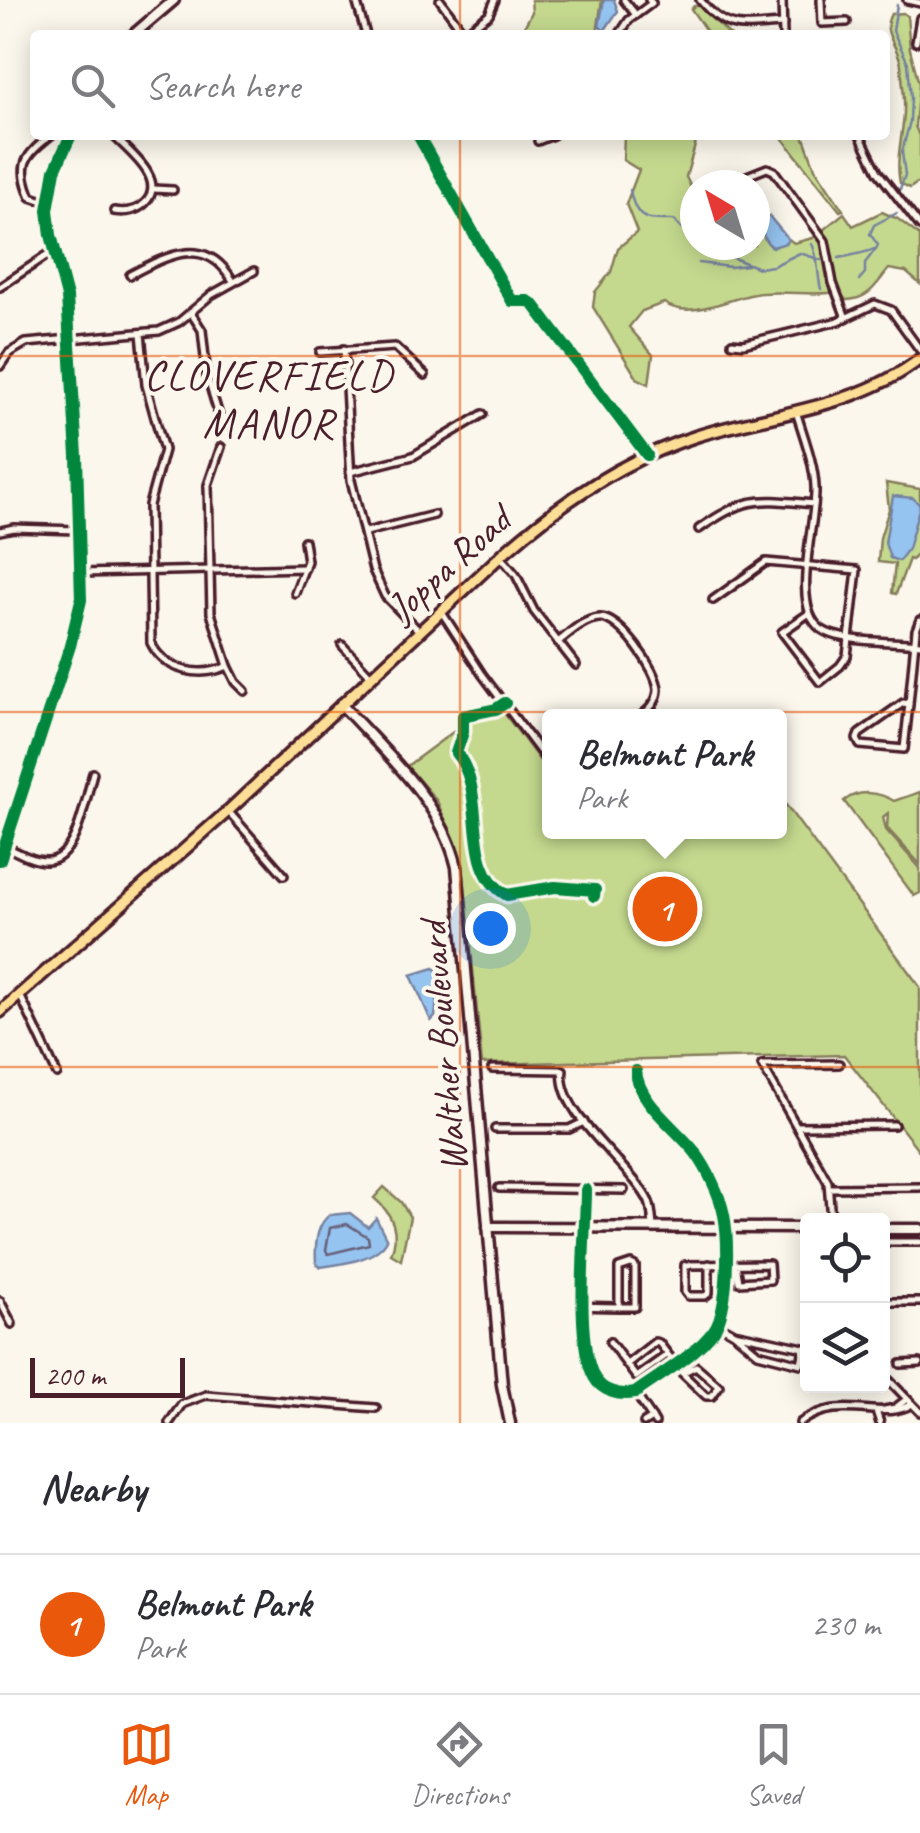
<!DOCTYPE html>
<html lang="en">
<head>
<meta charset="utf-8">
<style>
  :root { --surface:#fff; --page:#f7f7f7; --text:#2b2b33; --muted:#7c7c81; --line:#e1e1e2; --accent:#ea580c }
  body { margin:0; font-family:Caveat,sans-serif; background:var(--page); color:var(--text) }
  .controls { position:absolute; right:30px; bottom:30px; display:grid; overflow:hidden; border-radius:10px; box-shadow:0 5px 25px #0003 }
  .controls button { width:90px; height:90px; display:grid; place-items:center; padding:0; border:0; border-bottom:2px solid var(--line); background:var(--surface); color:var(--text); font:50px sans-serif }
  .compass { position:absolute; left:680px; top:170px; width:90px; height:90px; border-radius:50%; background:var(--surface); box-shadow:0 5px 25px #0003; rotate:322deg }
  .scale { position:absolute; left:30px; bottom:25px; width:155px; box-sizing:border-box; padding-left:10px; border:5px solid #4a1f2b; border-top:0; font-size:28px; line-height:35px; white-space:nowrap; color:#4a1f2b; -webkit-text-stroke:8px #fbf7ec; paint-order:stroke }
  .you { position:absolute; left:490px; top:928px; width:35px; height:35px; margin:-25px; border:8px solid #fff; border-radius:50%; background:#1a73e8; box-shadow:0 0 0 15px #1a73e833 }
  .badge { display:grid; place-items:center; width:65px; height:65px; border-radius:50%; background:var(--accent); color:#fff; font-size:32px; font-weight:700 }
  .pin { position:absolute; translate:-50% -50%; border:5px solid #fff; box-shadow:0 2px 10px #0006 }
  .popup { position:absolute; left:542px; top:709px; width:245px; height:130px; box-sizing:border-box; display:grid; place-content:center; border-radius:10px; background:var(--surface); filter:drop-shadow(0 2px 8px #0005); font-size:32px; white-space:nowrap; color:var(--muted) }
  .popup b { font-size:38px; color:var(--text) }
  .popup::after { content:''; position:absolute; left:50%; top:100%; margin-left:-20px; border:20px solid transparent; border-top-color:var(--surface) }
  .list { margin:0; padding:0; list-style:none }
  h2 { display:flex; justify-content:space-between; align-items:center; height:130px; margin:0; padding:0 40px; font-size:42px }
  h2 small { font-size:32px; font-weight:400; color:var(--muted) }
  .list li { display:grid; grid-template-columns:65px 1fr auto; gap:30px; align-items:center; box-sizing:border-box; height:140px; padding:0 40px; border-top:2px solid var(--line) }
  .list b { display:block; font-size:38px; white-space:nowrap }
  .list p { margin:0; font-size:32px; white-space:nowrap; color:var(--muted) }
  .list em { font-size:32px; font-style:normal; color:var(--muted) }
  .icon { flex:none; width:55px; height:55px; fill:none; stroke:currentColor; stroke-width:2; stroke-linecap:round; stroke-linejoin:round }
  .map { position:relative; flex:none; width:920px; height:1423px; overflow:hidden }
  .search { position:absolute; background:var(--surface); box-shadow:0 5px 25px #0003; left:30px; right:30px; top:30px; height:110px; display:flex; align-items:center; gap:25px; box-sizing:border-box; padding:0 35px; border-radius:10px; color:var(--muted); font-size:38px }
  .sheet { height:270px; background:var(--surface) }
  nav { display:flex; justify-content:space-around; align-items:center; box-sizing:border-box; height:140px; border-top:2px solid var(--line); background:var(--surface); font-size:28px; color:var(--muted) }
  nav a { display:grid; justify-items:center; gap:5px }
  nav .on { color:var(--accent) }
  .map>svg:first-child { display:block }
  .green { fill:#c4d98e; stroke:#877c5c; stroke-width:2.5 }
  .water { fill:#95c4f0; stroke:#7782a1; stroke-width:2.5 }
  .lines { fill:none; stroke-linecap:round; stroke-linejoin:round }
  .shore { stroke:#68617a; stroke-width:2.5 }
  .stream { stroke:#7782a1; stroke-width:2.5 }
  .street-casing { stroke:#4a1f2b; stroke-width:12 }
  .secondary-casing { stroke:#4a1f2b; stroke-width:15 }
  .primary-casing { stroke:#4a1f2b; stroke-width:16 }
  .street { stroke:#fbf7ec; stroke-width:5 }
  .secondary { stroke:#fbf7ec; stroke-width:8 }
  .primary { stroke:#fdde96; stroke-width:9 }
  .cycleway-casing { stroke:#fbf7ec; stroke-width:19 }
  .cycleway { stroke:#00873e; stroke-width:12 }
  .grid { fill:none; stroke:#e8590c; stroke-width:2.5; stroke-opacity:0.55 }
  .labels { text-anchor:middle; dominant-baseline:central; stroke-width:8; stroke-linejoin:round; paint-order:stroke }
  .street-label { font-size:40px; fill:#4a1f2b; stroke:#fbf7ec }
  .neighbourhood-label { font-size:42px; letter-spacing:2.5px; fill:#4a1f2b; stroke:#fbf7ec }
</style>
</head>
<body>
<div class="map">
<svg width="920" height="1423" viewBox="0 0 920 1423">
  <rect width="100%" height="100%" fill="#fbf7ec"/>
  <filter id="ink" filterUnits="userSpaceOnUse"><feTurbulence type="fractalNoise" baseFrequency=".01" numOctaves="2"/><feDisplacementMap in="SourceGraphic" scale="20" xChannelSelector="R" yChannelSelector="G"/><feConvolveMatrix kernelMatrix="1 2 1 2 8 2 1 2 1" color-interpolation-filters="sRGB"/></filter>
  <g filter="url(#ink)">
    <g class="green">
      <path d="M531 0H602L597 33 574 35 553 30 547 35H520L532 12Z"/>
      <path d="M694 6H700L730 35H709L691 9Z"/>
      <path d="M903 13 907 16 910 49 919 84 915 126 920 138V181L910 188 900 183C895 158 903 136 904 112 905 96 902 81 901 65 899 46 880 33 891 14Z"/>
      <path d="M624 135H698L686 177 695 196V245H755V217L767 234 776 230 794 243 813 238 844 213 853 226 882 212 898 219 920 236V284L906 272 889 269C876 284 869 300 846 300L840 292C814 296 789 291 762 293 732 295 692 322 664 303L642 311 629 327 653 355 649 384 637 378 593 307 595 292 611 272 618 248 637 232 626 204 639 170 623 160Z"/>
      <path d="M780 135H803L815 168 843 210 840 211Z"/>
      <path d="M886 483 920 489V549L912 560 909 559 896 594 892 593 895 564 878 562 880 538 889 509Z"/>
      <path d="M495 701 550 774V832H780V797L920 987V1152L844 1055 482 1064 463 865 437 801 407 766Z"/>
      <path d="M920 792V864L887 828 888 813 883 817 886 830 920 868V893L914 896 844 801C859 789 879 792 894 801Z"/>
      <path d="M384 1187 401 1202 410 1217 401 1260 391 1254C400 1232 392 1213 374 1198Z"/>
    </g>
    <g class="water">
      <path d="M604 0H614L618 11 604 31 599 26Z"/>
      <path d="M769 216 788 239 786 243 773 247C764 243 759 227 763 217Z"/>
      <path d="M893 496 913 498 920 505 908 549 899 561 890 558 885 543Z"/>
      <path d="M434 968 440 973 435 1017 431 1021 411 975Z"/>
      <path d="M350 1213 368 1227 376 1218 387 1240C376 1260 342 1264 320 1267L316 1263C315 1247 316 1224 330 1215Z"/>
    </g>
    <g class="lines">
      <path class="shore" d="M347 1224 368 1237 369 1244 328 1254 326 1250 330 1228Z"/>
      <g class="stream">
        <path d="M897 5 893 31 908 63 911 98 910 121 902 152 905 175 900 189"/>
        <path d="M630 190C636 222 647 220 674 220L695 243"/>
        <path d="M812 244C819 258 817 274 821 289"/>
        <path d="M699 245 759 268 773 266 800 253 821 260"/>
        <path d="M876 249 878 245 870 234 874 225 897 213"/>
        <path d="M839 258C852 255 866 253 874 249"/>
        <path d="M699 263 730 267 747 265"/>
        <path d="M859 280 865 273V263L875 250"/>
      </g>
      <defs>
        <g id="street">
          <path d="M356 0 366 35"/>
          <path d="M440 0 465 34"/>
          <path d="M624 0 636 15"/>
          <path d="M700 0C728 34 743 26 783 24"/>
          <path d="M782 0 783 35"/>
          <path d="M821 0 822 23 847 22"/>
          <path d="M907 0 920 3"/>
          <path d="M464 33 489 14 495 0"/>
          <path d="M619 35 629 20 652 3 649 0"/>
          <path d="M916 42 920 18"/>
          <path d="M113 135C128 151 168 180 145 203 137 211 125 213 114 211"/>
          <path d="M418 135 512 301H528L534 305 647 455"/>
          <path d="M860 135 878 172 920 226"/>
          <path d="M538 141 553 135"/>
          <path d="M724 185 767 168 774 171 825 241 833 283 846 318"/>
          <path d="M153 189 173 190"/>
          <path d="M49 203 31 197C17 164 25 156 51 135"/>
          <path d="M130 275C170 254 206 235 233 281"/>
          <path d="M0 287 55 250"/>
          <path d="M191 313 202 330 207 376 223 429"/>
          <path d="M141 333 146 385 164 450 149 505 151 643C165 672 201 678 228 666"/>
          <path d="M732 343 743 344 839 321 875 304 891 310 920 350"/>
          <path d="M344 349 351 480 373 570 385 596 419 631"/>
          <path d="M320 352 395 347 425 375"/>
          <path d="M0 366 9 353 26 343 159 331 179 322 211 295 254 271"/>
          <path d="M796 411C803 435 814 462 815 487 817 522 789 606 821 629 840 643 895 641 920 644"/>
          <path d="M221 447 208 485 211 613 228 666 236 682 245 691"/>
          <path d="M350 472 413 456 483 414"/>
          <path d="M699 529C747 495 758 499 814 504"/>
          <path d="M0 531 14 528 77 530"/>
          <path d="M366 532 434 515"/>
          <path d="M500 556 516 575 534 611 576 665"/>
          <path d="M81 573 305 568"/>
          <path d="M295 593 307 561 304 541"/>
          <path d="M713 600 766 562 857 570 847 656 840 666 820 682 782 632 808 614"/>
          <path d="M441 611 482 674 550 765"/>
          <path d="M558 642C570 633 583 619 600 618 620 617 658 671 658 690 657 702 650 709 641 716"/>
          <path d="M342 645 371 676"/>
          <path d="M903 703 909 704 904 749 860 745 857 739 859 734Z"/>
          <path d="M909 704 916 630 920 620"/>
          <path d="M228 811 284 875"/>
          <path d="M0 844C14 850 31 861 46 861 77 862 86 796 93 773"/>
          <path d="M20 995 57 1074"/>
          <path d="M492 1069 563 1070C556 1114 633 1167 649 1202 652 1210 652 1218 653 1226"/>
          <path d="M797 1126 894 1125"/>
          <path d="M495 1129H569L584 1122"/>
          <path d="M499 1188 624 1190"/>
          <path d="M830 1188 920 1187"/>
          <path d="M586 1190C586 1235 574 1340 594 1377 602 1392 620 1396 635 1393 661 1374 695 1356 714 1330 729 1309 729 1240 724 1215 720 1195 707 1168 695 1152 676 1128 638 1102 636 1071"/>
          <path d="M831 1220 828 1182 762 1065 839 1064"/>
          <path d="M882 1242H920"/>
          <path d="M709 1264V1293L705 1296H688L685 1292V1265L769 1264 770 1280 739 1282 736 1264"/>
          <path d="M0 1301 12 1324"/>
          <path d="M882 1302H920"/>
          <path d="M584 1306C601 1307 618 1307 635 1307V1266L631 1264 619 1268V1307"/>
          <path d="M718 1324 734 1333 804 1348 801 1364 758 1353 734 1333"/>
          <path d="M610 1342 636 1377 667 1355"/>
          <path d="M627 1364 655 1342 659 1343 682 1373 706 1396H712L719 1386 696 1366 682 1373"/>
          <path d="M901 1364 920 1363"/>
          <path d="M882 1373 920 1412"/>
          <path d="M635 1393 652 1418"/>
          <path d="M876 1411 880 1423"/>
          <path d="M879 1411 895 1408 907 1399"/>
          <path d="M169 1423 182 1404 206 1395 376 1408"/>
          <path d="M644 1423 652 1418 655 1423"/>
          <path d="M800 1423C841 1392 881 1423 912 1404"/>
        </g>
        <g id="secondary">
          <path d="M133 35 174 0"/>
          <path d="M341 704C385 753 441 800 457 867L502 1385 510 1423"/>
          <path d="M0 860 70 646 81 600 77 456 67 297 51 235 48 210 55 170 71 135"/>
          <path d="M488 1227 808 1228"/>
          <path d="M882 1229H920"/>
        </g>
        <path id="primary" d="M0 1012 228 811 508 549C564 500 626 458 697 436 774 412 855 409 920 359"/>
      </defs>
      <use href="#street" class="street-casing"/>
      <use href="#secondary" class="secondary-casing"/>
      <use href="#primary" class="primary-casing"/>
      <use href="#street" class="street"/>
      <use href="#secondary" class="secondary"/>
      <use href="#primary" class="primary"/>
      <defs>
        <g id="cycleway">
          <path d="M418 135 512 301H528L534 305 647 455"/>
          <path d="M505 703 496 709 463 716V732L456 753C490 793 459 869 507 895L555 887 595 890 594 896"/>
          <path d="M0 860 70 646 81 600 77 456 67 297 51 235 48 210 55 170 71 135"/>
          <path d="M586 1190C586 1235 574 1340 594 1377 602 1392 620 1396 635 1393 661 1374 695 1356 714 1330 729 1309 729 1240 724 1215 720 1195 707 1168 695 1152 676 1128 638 1102 636 1071"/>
        </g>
      </defs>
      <use href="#cycleway" class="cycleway-casing"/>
      <use href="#cycleway" class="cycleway"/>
    </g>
  </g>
  <path class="grid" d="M460 0V35M460 135V1423M0 356H920M0 712H920M0 1067H920"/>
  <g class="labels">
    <g class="street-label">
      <text transform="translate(449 564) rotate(-42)">Joppa Road</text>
      <text transform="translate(443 1047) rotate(-95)">Walther Boulevard</text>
    </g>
    <g class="neighbourhood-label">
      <text x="269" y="375">CLOVERFIELD<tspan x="269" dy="48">MANOR</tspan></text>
    </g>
  </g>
</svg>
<div class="controls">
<button><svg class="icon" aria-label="locate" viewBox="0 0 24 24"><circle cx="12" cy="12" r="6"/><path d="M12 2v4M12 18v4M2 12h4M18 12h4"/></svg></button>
<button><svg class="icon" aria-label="layers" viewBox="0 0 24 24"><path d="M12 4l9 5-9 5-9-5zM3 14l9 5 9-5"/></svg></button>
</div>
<svg class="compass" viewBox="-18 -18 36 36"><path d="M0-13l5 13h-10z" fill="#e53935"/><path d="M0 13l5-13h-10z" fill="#7c7c81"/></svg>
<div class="scale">200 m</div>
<div class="you"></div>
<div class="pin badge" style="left:665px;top:909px">1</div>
<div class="popup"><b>Belmont Park</b>Park</div>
<div class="search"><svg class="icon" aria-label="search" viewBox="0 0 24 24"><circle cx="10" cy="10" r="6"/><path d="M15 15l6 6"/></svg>Search here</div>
</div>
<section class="sheet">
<h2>Nearby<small></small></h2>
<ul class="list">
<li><span class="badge">1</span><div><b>Belmont Park</b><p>Park</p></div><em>230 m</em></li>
</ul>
</section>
<nav>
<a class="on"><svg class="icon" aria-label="map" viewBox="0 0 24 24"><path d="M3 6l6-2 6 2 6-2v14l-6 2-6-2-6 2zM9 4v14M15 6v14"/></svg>Map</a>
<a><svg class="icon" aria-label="directions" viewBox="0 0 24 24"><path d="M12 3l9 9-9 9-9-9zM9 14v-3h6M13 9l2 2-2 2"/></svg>Directions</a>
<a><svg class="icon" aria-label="saved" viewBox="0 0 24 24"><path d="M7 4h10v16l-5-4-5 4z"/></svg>Saved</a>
</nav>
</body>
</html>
